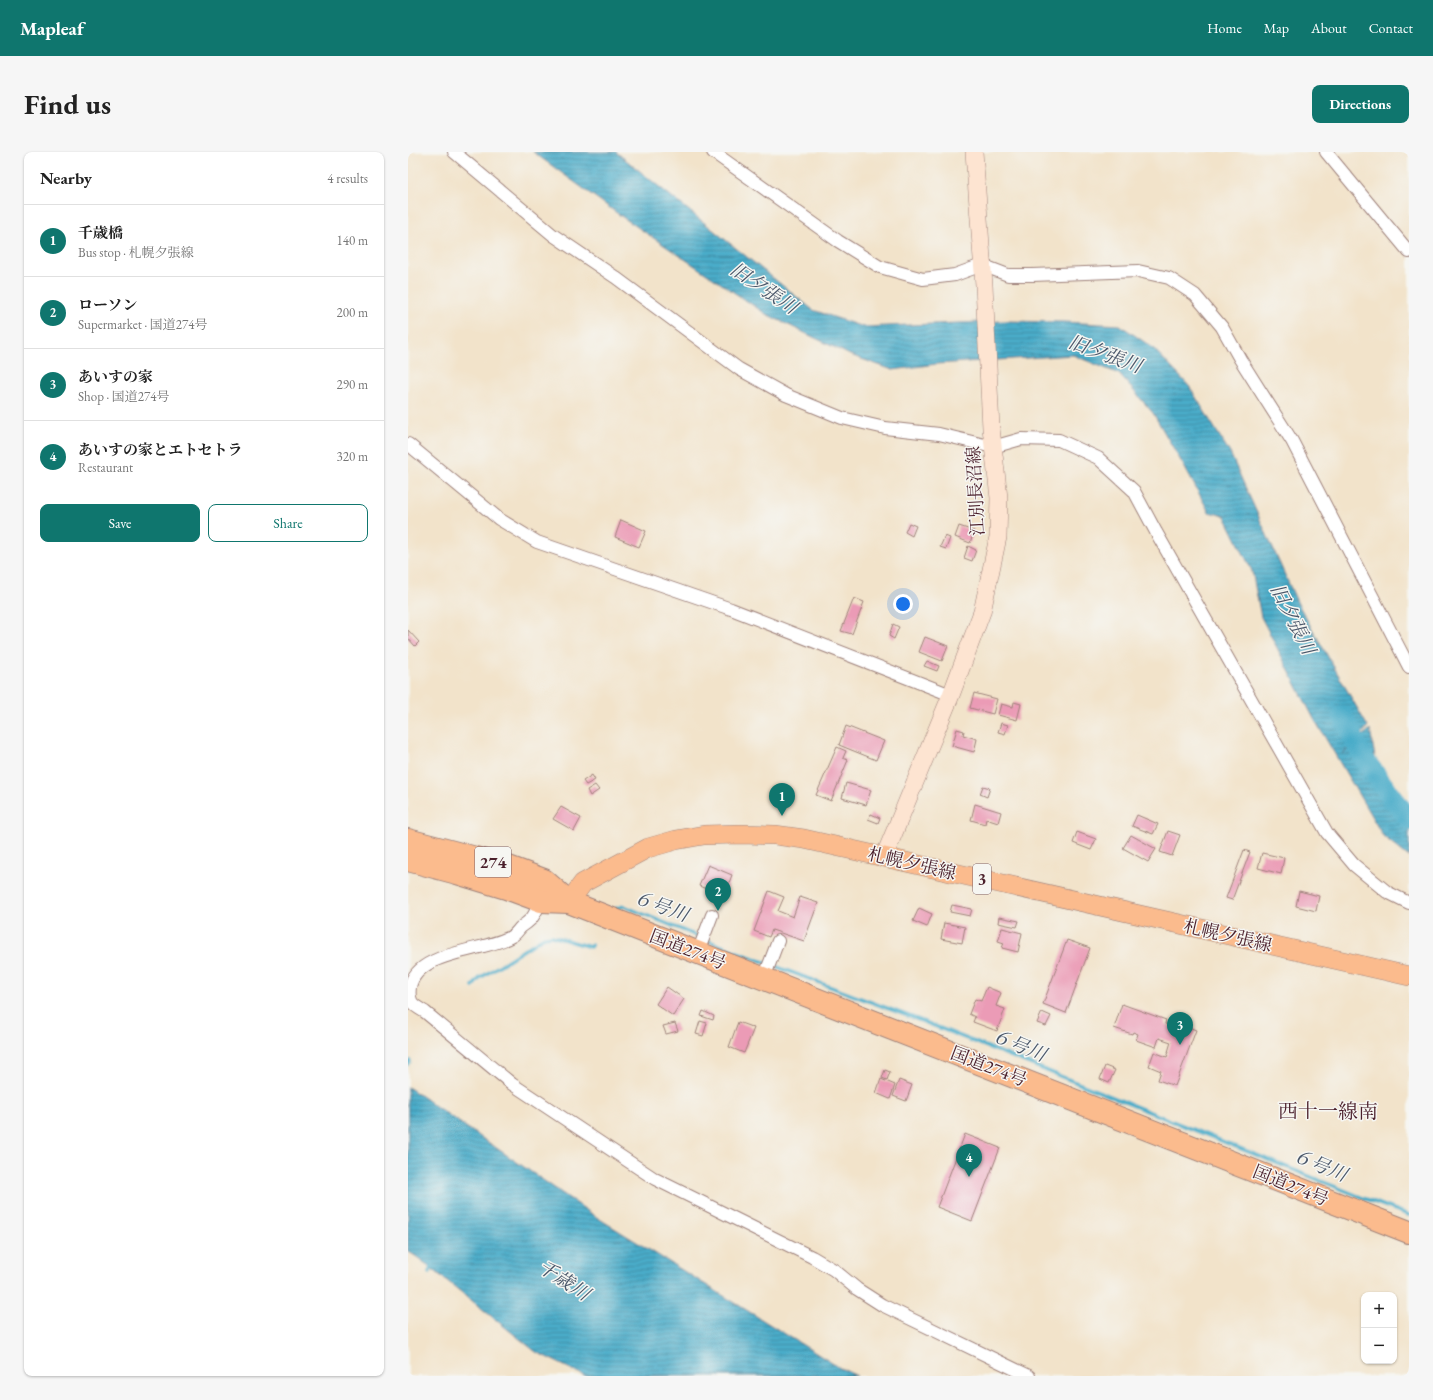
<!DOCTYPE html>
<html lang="en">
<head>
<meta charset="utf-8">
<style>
  :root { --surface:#fff; --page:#f6f6f6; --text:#222; --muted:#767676; --line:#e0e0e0; --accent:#0f766e }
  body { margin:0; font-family:"EB Garamond","Noto Serif JP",serif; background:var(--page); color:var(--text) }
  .controls { position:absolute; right:12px; bottom:12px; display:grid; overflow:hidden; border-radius:8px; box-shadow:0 1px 3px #0004 }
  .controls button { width:36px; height:36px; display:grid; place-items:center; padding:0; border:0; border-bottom:1px solid var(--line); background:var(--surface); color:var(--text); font:20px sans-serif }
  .you { position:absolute; left:495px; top:452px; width:14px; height:14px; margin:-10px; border:3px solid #fff; border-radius:50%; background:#1a73e8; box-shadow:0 0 0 6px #1a73e833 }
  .badge { display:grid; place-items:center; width:26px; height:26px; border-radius:50%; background:var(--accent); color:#fff; font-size:13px; font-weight:700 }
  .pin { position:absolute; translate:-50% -33px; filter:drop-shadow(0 1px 2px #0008) }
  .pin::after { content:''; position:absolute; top:21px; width:14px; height:12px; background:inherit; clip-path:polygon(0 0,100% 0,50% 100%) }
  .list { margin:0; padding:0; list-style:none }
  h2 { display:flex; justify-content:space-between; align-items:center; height:52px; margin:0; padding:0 16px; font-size:17px }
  h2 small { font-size:13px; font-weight:400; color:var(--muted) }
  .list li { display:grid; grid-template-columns:26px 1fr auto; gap:12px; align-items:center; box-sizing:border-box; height:72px; padding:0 16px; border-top:1px solid var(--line) }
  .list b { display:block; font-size:15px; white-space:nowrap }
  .list p { margin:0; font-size:13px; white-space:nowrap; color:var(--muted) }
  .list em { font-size:13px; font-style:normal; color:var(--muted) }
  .actions { display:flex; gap:8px; padding:12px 16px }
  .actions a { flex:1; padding:9px 0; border:1px solid var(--accent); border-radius:8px; text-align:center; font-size:14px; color:var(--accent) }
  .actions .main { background:var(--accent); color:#fff }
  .map { position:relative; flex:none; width:1001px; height:1224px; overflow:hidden; border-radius:8px }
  header { display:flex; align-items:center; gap:24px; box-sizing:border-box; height:56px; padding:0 20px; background:var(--accent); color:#fff }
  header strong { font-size:19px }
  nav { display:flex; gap:22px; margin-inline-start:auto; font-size:14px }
  .intro { display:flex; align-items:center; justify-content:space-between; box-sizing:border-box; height:96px; padding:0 24px }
  h1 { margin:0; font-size:28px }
  .button { padding:10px 18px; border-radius:8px; background:var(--accent); color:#fff; font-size:14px; font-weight:700 }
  main { display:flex; gap:24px; padding:0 24px }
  aside { flex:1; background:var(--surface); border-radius:8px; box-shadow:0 1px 3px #0004 }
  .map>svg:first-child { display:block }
  .water { fill:url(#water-rules); stroke:#4a667a }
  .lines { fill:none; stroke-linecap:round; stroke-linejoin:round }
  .stream { stroke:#4aacc9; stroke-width:3.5 }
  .river { stroke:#4aacc9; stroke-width:21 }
  .building { fill:#eb9bb6 }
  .street-casing { stroke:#9e817a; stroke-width:14 }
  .secondary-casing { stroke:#9e817a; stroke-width:18 }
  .primary-casing { stroke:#9e817a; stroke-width:20 }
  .highway-casing { stroke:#9e817a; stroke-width:24 }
  .street { stroke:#fff; stroke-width:12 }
  .secondary { stroke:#fde4d1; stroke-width:17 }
  .primary { stroke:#fbbb8d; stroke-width:19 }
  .highway { stroke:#fbbb8d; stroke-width:22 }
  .labels { text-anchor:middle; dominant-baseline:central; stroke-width:3; stroke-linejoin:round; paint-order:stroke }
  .shield { fill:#f6f6f2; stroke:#7e6067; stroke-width:1 }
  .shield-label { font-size:17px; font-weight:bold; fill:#4a1f2b }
  .street-label { font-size:18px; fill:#4a1f2b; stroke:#f6f6f2 }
  .water-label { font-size:19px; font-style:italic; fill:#4a576a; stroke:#f6f6f2 }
  .quarter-label { font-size:20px; fill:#4a1f2b; stroke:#f6f6f2 }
</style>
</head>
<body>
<header>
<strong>Mapleaf</strong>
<nav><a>Home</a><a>Map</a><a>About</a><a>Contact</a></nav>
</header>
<div class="intro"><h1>Find us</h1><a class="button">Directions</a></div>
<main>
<aside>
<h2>Nearby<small>4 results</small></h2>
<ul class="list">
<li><span class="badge">1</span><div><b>千歳橋</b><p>Bus stop · 札幌夕張線</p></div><em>140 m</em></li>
<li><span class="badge">2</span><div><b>ローソン</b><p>Supermarket · 国道274号</p></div><em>200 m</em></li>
<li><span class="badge">3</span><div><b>あいすの家</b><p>Shop · 国道274号</p></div><em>290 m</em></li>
<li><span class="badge">4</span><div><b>あいすの家とエトセトラ</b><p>Restaurant</p></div><em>320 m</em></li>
</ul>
<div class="actions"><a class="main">Save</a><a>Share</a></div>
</aside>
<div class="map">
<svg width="1001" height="1224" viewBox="0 0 1001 1224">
  <defs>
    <pattern id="water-rules" width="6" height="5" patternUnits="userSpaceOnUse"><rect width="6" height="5" fill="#4aacc9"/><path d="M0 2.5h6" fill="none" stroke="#408ba3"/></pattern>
  </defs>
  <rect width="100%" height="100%" fill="#f6f6f2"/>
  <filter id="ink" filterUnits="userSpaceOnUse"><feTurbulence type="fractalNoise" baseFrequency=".025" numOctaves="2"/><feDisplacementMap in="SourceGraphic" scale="8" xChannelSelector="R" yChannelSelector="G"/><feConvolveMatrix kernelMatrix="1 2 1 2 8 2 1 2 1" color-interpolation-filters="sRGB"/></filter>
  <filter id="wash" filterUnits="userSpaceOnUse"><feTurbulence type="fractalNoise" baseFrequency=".012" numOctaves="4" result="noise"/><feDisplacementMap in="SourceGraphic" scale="16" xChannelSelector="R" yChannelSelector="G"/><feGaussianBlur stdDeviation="0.9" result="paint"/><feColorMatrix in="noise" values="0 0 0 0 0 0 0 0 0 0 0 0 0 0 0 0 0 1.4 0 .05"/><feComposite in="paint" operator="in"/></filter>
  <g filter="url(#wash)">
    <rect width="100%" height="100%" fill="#f2e3ca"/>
    <g class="water">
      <path d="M125 0H208L405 158 455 175 596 169 657 170 712 173 745 196 781 234 822 301 890 452 960 575 935 602 962 577 974 644 993 669 1001 672V705L975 684 905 565 853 465 844 419 817 364 801 360 777 316 745 261 711 222 665 203 528 212 485 218 442 203 358 162 213 64Z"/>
      <path d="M0 935 190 1066 432 1216 449 1224H177L128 1200 13 1108 0 1099Z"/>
    </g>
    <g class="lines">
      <g class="stream">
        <path d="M209 756 216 754 311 793 519 871 672 932 958 1047 1001 1063"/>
        <path d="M65 834 72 826 136 785 144 784 182 795 184 792"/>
        <path d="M0 912 2 909"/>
        <path d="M21 1120 25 1112"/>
      </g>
      <path class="river" d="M934 563 955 606 1001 668"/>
    </g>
    <g id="blocks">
      <g class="building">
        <path d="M213 368 238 379 231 395 207 385Z"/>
        <path d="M501 371 508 374 504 384 497 380Z"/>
        <path d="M551 374 566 379 562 391 547 385Z"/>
        <path d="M537 384 542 386 538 397 532 395Z"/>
        <path d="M560 394 568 398 564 409 556 406Z"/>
        <path d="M446 446 456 450 444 482 433 479Z"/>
        <path d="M485 472 491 475 486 487 481 484Z"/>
        <path d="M0 478 11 490 7 494 0 486Z"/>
        <path d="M517 485 540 494 534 509 511 500Z"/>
        <path d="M519 509 531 514 529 519 516 514Z"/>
        <path d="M566 541 589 547 585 562 562 556Z"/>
        <path d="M606 550 613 552 609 568 590 563 593 552 605 555Z"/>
        <path d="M593 571 600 573 597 582 590 580Z"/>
        <path d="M438 574 476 589 468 608 431 593Z"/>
        <path d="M549 577 556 579 555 583 569 587 566 600 544 594Z"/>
        <path d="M429 595 438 599 435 606 440 608 423 649 408 643Z"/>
        <path d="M184 623 187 628 178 633 175 629Z"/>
        <path d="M438 631 463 638 458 653 434 646Z"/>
        <path d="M187 633 191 638 182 644 179 638Z"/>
        <path d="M575 634 582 636 579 645 572 642Z"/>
        <path d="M567 652 593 660 590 671 578 667 577 672 563 668Z"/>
        <path d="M153 655 173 666 166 679 145 667Z"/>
        <path d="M463 662 472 666 470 671 460 667Z"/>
        <path d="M729 663 750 672 745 682 724 674Z"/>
        <path d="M760 679 772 683 764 704 752 700Z"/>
        <path d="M669 680 688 687 683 698 665 691Z"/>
        <path d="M723 683 748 697 740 710 715 696Z"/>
        <path d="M836 698 842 700 824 748 818 746Z"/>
        <path d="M854 701 876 706 873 722 850 716Z"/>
        <path d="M300 713 324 723 316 744 291 734Z"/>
        <path d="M361 739 376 745 370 759 385 765 392 745 410 751 396 789 364 778 361 785 346 779Z"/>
        <path d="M891 739 911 744 908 759 888 754Z"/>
        <path d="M544 753 564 757 562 764 542 760Z"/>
        <path d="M511 756 524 762 519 775 505 769Z"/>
        <path d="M591 765 611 769 609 775 590 771Z"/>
        <path d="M536 771 557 775 554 791 533 787Z"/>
        <path d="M594 776 614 781 610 800 594 796 596 791 590 789Z"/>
        <path d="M659 788 682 796 658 861 635 852Z"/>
        <path d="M259 835 276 847 265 864 248 852Z"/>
        <path d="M579 835 593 841 588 854 597 857 589 879 565 870 567 865 561 862 567 847 573 849Z"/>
        <path d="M714 852 758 868 757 872 768 876 770 871 788 878 767 934 750 928 753 919 741 914 746 900 759 905 761 900H760L763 890 751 886 748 895 728 888 730 882 725 880 724 882 706 876Z"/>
        <path d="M295 859 306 864 305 868 293 864Z"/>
        <path d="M634 860 643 864 638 874 629 871Z"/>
        <path d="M292 869 299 871 295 884 288 882Z"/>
        <path d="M330 870 346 876 336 901 321 895Z"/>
        <path d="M267 871 270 879 258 882 255 874Z"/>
        <path d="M697 914 707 918 701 931 692 927Z"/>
        <path d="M477 918 482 920 479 928 474 926Z"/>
        <path d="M473 927 487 933 482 947 468 941Z"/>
        <path d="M491 928 504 933 498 949 485 944Z"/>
        <path d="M557 982 592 996 564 1069 529 1055Z"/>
      </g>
    </g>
  </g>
  <g filter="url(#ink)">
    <use href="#blocks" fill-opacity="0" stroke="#9e817a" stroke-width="1"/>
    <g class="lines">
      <defs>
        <g id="street">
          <path d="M46 0 145 83 207 125 331 217 378 243 434 266 477 276 531 282 585 295 613 287 651 288 690 306 726 339 748 380 919 681 946 713 979 740 1001 751"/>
          <path d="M305 0 430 89 472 115 515 127 547 123 574 113 600 123H624L730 119 761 126 787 143 814 175 832 207 884 289 1001 515"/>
          <path d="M918 0 1001 100"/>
          <path d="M0 292 91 367 129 390 323 457 543 543"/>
          <path d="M133 749C130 754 127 763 123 767 120 770 116 773 113 775 110 778 108 782 104 784 78 800 9 798 2 835 0 851 5 853 17 860L104 932 247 1027 404 1105 426 1118 449 1137 474 1153 621 1224"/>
          <path d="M290 800 304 763"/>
          <path d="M356 826 370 789"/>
        </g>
        <path id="secondary" d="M476 705 543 543 574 460 590 385 591 346 583 276 576 133 566 0"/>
        <path id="primary" d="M161 750 175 731 240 696 268 688 296 683 331 682 367 683 396 687 1001 824"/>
        <g id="highway">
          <path d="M0 688 98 714 136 728 161 750"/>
          <path d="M0 708 49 721 98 736 133 749 161 750 1001 1080"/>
        </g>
      </defs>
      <use href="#street" class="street-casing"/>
      <use href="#secondary" class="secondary-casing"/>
      <use href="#primary" class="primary-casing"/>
      <use href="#highway" class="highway-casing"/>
      <use href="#street" class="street"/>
      <use href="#secondary" class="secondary"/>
      <use href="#primary" class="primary"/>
      <use href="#highway" class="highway"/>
    </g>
  </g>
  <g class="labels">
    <g class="shield">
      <rect x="67" y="695" width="36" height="30" rx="3"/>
      <rect x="565" y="712" width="18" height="30" rx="3"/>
    </g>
    <g class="shield-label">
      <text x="85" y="710">274</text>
      <text x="574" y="727">3</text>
    </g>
    <g class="street-label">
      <text transform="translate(567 339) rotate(-93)">江別長沼線</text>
      <text transform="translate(504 711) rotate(13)">札幌夕張線</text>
      <text transform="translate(820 783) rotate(13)">札幌夕張線</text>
      <text transform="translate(280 797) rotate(21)">国道274号</text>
      <text transform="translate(581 914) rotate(21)">国道274号</text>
      <text transform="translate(883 1033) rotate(22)">国道274号</text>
    </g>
    <g class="water-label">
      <text transform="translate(356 136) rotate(34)">旧夕張川</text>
      <text transform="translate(697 202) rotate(20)">旧夕張川</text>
      <text transform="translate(885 467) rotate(63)">旧夕張川</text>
      <text transform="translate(253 754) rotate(20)">６号川</text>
      <text transform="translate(611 893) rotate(22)">６号川</text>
      <text transform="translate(912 1013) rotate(22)">６号川</text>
      <text transform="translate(156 1128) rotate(33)">千歳川</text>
    </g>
    <g class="quarter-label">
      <text x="920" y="959">西十一線南</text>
    </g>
  </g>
</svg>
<div class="controls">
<button>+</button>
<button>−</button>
</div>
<div class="you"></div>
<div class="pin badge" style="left:374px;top:664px">1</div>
<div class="pin badge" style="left:310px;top:759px">2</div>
<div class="pin badge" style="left:772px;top:893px">3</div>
<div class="pin badge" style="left:561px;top:1025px">4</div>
</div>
</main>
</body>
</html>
